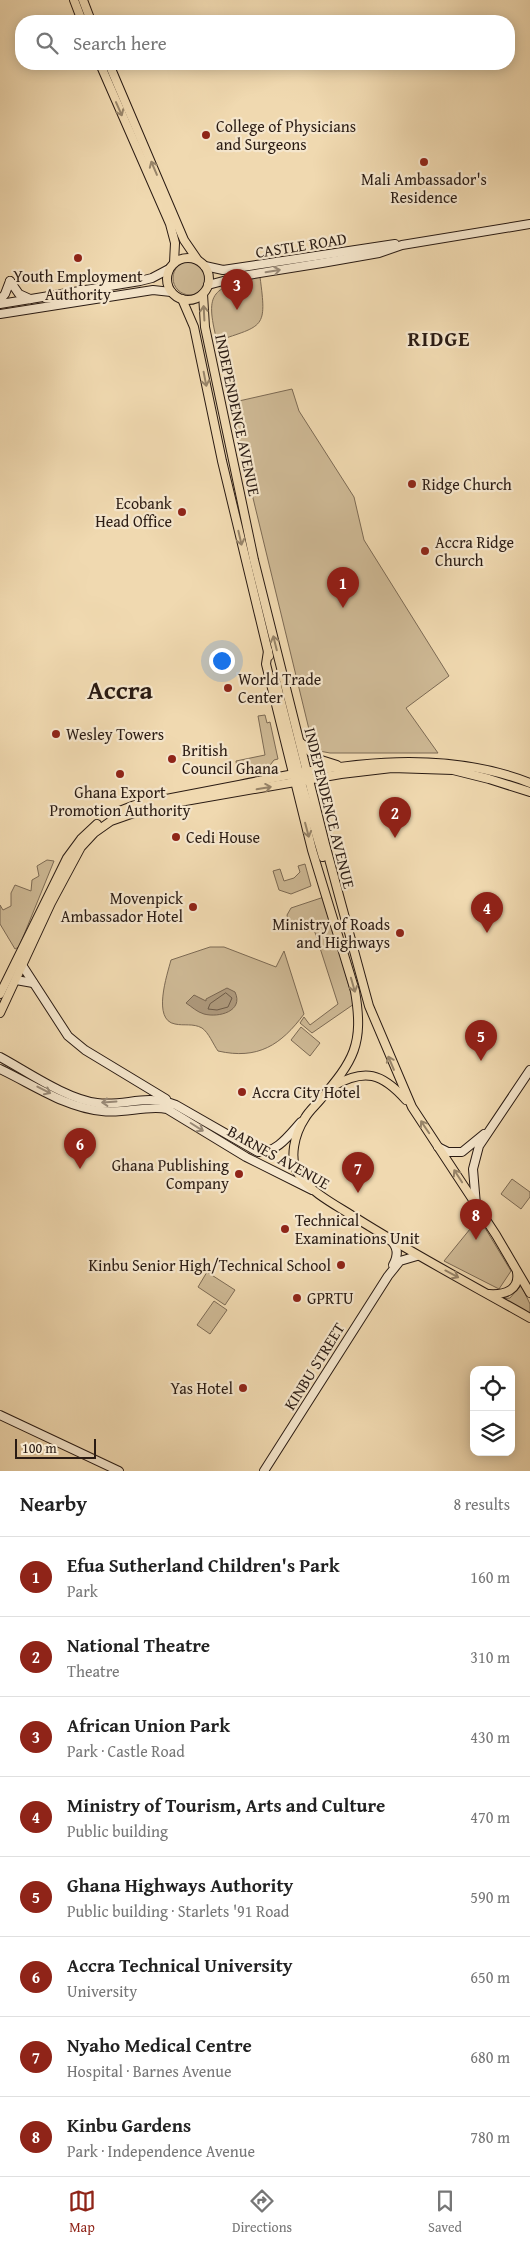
<!DOCTYPE html>
<html lang="en">
<head>
<meta charset="utf-8">
<style>
  :root { --surface:#fff; --page:#f6f6f6; --text:#222; --muted:#767676; --line:#e0e0e0; --accent:#8f2418 }
  body { margin:0; font-family:"Gentium Book Plus",serif; background:var(--page); color:var(--text) }
  .controls { position:absolute; right:15px; bottom:15px; display:grid; overflow:hidden; border-radius:10px; box-shadow:0 2px 12px #0003 }
  .controls button { width:45px; height:45px; display:grid; place-items:center; padding:0; border:0; border-bottom:1px solid var(--line); background:var(--surface); color:var(--text); font:25px sans-serif }
  .scale { position:absolute; left:15px; bottom:12px; width:81px; box-sizing:border-box; padding-left:5px; border:2px solid #2a1b13; border-top:0; font-size:14px; line-height:18px; white-space:nowrap; color:#2a1b13; -webkit-text-stroke:4px #f5e6cc; paint-order:stroke }
  .you { position:absolute; left:221px; top:660px; width:18px; height:18px; margin:-12px; border:4px solid #fff; border-radius:50%; background:#1a73e8; box-shadow:0 0 0 8px #1a73e833 }
  .badge { display:grid; place-items:center; width:32px; height:32px; border-radius:50%; background:var(--accent); color:#fff; font-size:16px; font-weight:700 }
  .pin { position:absolute; translate:-50% -41px; filter:drop-shadow(0 1px 2px #0008) }
  .pin::after { content:''; position:absolute; top:26px; width:18px; height:15px; background:inherit; clip-path:polygon(0 0,100% 0,50% 100%) }
  .list { margin:0; padding:0; list-style:none }
  h2 { display:flex; justify-content:space-between; align-items:center; height:65px; margin:0; padding:0 20px; font-size:21px }
  h2 small { font-size:16px; font-weight:400; color:var(--muted) }
  .list li { display:grid; grid-template-columns:32px 1fr auto; gap:15px; align-items:center; box-sizing:border-box; height:80px; padding:0 20px; border-top:1px solid var(--line) }
  .list b { display:block; font-size:19px; white-space:nowrap }
  .list p { margin:0; font-size:16px; white-space:nowrap; color:var(--muted) }
  .list em { font-size:16px; font-style:normal; color:var(--muted) }
  .icon { flex:none; width:28px; height:28px; fill:none; stroke:currentColor; stroke-width:2; stroke-linecap:round; stroke-linejoin:round }
  .map { position:relative; flex:none; width:530px; height:1471px; overflow:hidden }
  .search { position:absolute; background:var(--surface); box-shadow:0 2px 12px #0003; left:15px; right:15px; top:15px; height:55px; display:flex; align-items:center; gap:12px; box-sizing:border-box; padding:0 18px; border-radius:20px; color:var(--muted); font-size:19px }
  .sheet { height:705px; background:var(--surface) }
  nav { display:flex; justify-content:space-around; align-items:center; box-sizing:border-box; height:70px; border-top:1px solid var(--line); background:var(--surface); font-size:14px; color:var(--muted) }
  nav a { display:grid; justify-items:center; gap:2px }
  nav .on { color:var(--accent) }
  .map>svg:first-child { display:block }
  .green { fill:#ceb995; stroke:#7c6a54 }
  .water { fill:#ad987b; stroke:#796651 }
  .lines { fill:none; stroke-linecap:round; stroke-linejoin:round }
  .shore { stroke:#6c5a47; stroke-width:1 }
  .secondary-casing { stroke:#2a1b13; stroke-width:10 }
  .primary-casing { stroke:#2a1b13; stroke-width:10 }
  .secondary { stroke:#f5e6cc; stroke-width:8 }
  .primary { stroke:#f0d9b0; stroke-width:8 }
  .oneway { stroke:#978469 }
  .oneway2 { stroke:#9a8b79 }
  .poi-dot { fill:#8f2418; stroke:#f5e6cc; stroke-width:2 }
  .labels { text-anchor:middle; dominant-baseline:central; stroke-width:4.5; stroke-linejoin:round; paint-order:stroke }
  .poi-label { font-size:16px; fill:#2a1b13; stroke:#f5e6cc; text-anchor:start }
  .street-label { font-size:16px; fill:#2a1b13; stroke:#f5e6cc }
  .district-label { font-size:21px; font-weight:bold; letter-spacing:1px; fill:#2a1b13; stroke:#f5e6cc }
  .town-label { font-size:26px; font-weight:bold; fill:#2a1b13; stroke:#f5e6cc }
</style>
</head>
<body>
<div class="map">
<svg width="530" height="1471" viewBox="0 0 530 1471">
  <rect width="100%" height="100%" fill="#f0d9b0"/>
  <filter id="stains"><feTurbulence type="fractalNoise" baseFrequency=".004" numOctaves="4"/><feColorMatrix values="0 0 0 0 .2 0 0 0 0 .09 0 0 0 0 .02 0 0 0 .5 -.17"/></filter>
  <radialGradient id="worn" r=".72"><stop offset=".6" stop-color="#630" stop-opacity="0"/><stop offset="1" stop-color="#630" stop-opacity=".3"/></radialGradient>
  <g class="green">
    <circle cx="190" cy="278" r="17"/>
    <path d="M260 277C267 329 264 325 217 341 204 290 213 288 260 277Z"/>
    <path d="M292 389 299 411 354 497 364 540 449 676 406 708 438 753H330L314 750 230 403Z"/>
    <path d="M265 715 267 723 270 722 278 759 274 760 267 769 238 775 236 761 265 755 258 716Z"/>
    <path d="M47 860 54 861 19 947 15 949 0 924V905L3 910 11 906V893L15 885 31 891 32 880 39 876 37 866Z"/>
    <path d="M305 864 311 886 291 894 279 890 273 871 280 869 284 881 294 878 300 872 298 866Z"/>
    <path d="M324 897 354 1004 312 1033 300 1023 304 1017 310 1025 338 1004 311 920 289 924 287 915 291 908Z"/>
    <path d="M210 947H224L276 967 284 951 304 1014C281 1045 258 1060 218 1051 213 1044 209 1033 202 1028 193 1023 184 1026 175 1024 152 1020 167 975 171 960Z"/>
    <path d="M301 1027 320 1043 310 1056 291 1040Z"/>
    <path d="M512 1179 530 1192V1197L521 1209 501 1194Z"/>
    <path d="M479 1218 511 1271 499 1289 444 1261Z"/>
    <path d="M207 1272 235 1290 225 1305 198 1287Z"/>
    <path d="M521 1285 530 1304V1316L501 1299 510 1298Z"/>
    <path d="M214 1301 227 1310 210 1334 197 1325Z"/>
  </g>
  <path class="water" d="M227 988 235 992C244 1011 219 1018 204 1014 197 1012 192 1007 186 1003L194 995 206 1001V999Z"/>
  <g class="lines">
    <path class="shore" d="M226 993 232 998 228 1007 217 1010 208 1009 210 1004Z"/>
    <defs>
      <g id="secondary">
        <path d="M205 266 223 270 395 244"/>
        <path d="M10 281 19 294 30 299"/>
        <path d="M208 285 242 276 322 263 379 253 402 245 530 224"/>
        <path d="M0 300 5 294 10 281"/>
        <path d="M0 304 140 281 152 278 169 269"/>
        <path d="M0 314 153 290 171 292"/>
        <path d="M22 965 68 1036 85 1050 166 1099"/>
        <path d="M16 980 33 983"/>
        <path d="M0 1057C28 1072 66 1099 97 1103 126 1107 144 1093 176 1105L258 1152C277 1153 289 1135 301 1122"/>
        <path d="M0 1069C32 1084 66 1108 102 1111 124 1114 146 1105 167 1109L246 1157 312 1190"/>
        <path d="M438 1147 448 1152H462L484 1134"/>
        <path d="M476 1205 473 1169 479 1146 530 1070"/>
        <path d="M390 1240C399 1247 398 1256 393 1265"/>
        <path d="M0 1415 119 1471"/>
        <path d="M264 1471 388 1276 400 1261 417 1256"/>
      </g>
      <g id="primary">
        <path d="M74 0 82 21"/>
        <path d="M83 0 91 21"/>
        <path d="M100 64 170 224 175 243 174 263"/>
        <path d="M109 64 184 240 197 259"/>
        <circle cx="188" cy="279" r="21"/>
        <path d="M203 294 205 327 254 560 325 844 369 1006 412 1107 496 1235 530 1293"/>
        <path d="M182 299 194 327 222 461 269 656"/>
        <path d="M268 651 266 664 312 850 355 991C364 1045 354 1060 320 1100 315 1106 309 1111 305 1118 295 1133 288 1159 299 1175 313 1194 336 1205 356 1218 413 1254 472 1285 530 1318"/>
        <path d="M276 682 299 773 302 776"/>
        <path d="M301 743 318 759 337 765"/>
        <path d="M298 778 301 782 323 857"/>
        <path d="M117 812 135 805C170 798 204 792 239 785 334 765 436 746 530 783"/>
        <path d="M0 994 67 858 81 839 97 824"/>
        <path d="M0 1013 51 903 81 847 94 833 111 821 151 807 341 774 392 768 453 770 489 779 530 792"/>
        <path d="M333 1086C365 1068 382 1073 406 1100"/>
        <path d="M489 1294C505 1295 520 1290 517 1272"/>
      </g>
    </defs>
    <use href="#secondary" class="secondary-casing"/>
    <use href="#primary" class="primary-casing"/>
    <use href="#secondary" class="secondary"/>
    <use href="#primary" class="primary"/>
  </g>
  <defs><path id="oneway-shaft" d="M-6 0H5M1.5-3L5.5 0L1.5 3" fill="none" stroke-width="1.6" stroke-linecap="round" stroke-linejoin="round" transform="scale(1.25)"/></defs>
  <g class="oneway">
    <use href="#oneway-shaft" transform="translate(119 109) rotate(66)"/>
    <use href="#oneway-shaft" transform="translate(154 168) rotate(-113)"/>
    <use href="#oneway-shaft" transform="translate(204 313) rotate(-93)"/>
    <use href="#oneway-shaft" transform="translate(205 379) rotate(79)"/>
    <use href="#oneway-shaft" transform="translate(240 538) rotate(77)"/>
    <use href="#oneway-shaft" transform="translate(275 643) rotate(-104)"/>
    <use href="#oneway-shaft" transform="translate(264 788) rotate(-10)"/>
    <use href="#oneway-shaft" transform="translate(307 830) rotate(75)"/>
    <use href="#oneway-shaft" transform="translate(353 985) rotate(74)"/>
    <use href="#oneway-shaft" transform="translate(391 1063) rotate(-113)"/>
    <use href="#oneway-shaft" transform="translate(425 1127) rotate(-124)"/>
    <use href="#oneway-shaft" transform="translate(458 1176) rotate(-123)"/>
    <use href="#oneway-shaft" transform="translate(452 1274) rotate(28)"/>
  </g>
  <g class="oneway2">
    <use href="#oneway-shaft" transform="translate(273 271) rotate(-9)"/>
    <use href="#oneway-shaft" transform="translate(44 1090) rotate(27)"/>
    <use href="#oneway-shaft" transform="translate(109 1102) rotate(176)"/>
    <use href="#oneway-shaft" transform="translate(197 1127) rotate(32)"/>
  </g>
  <g class="poi-dot">
    <circle cx="206" cy="135" r="5"/>
    <circle cx="424" cy="162" r="5"/>
    <circle cx="78" cy="258" r="5"/>
    <circle cx="412" cy="484" r="5"/>
    <circle cx="182" cy="512" r="5"/>
    <circle cx="425" cy="551" r="5"/>
    <circle cx="228" cy="688" r="5"/>
    <circle cx="56" cy="734" r="5"/>
    <circle cx="172" cy="759" r="5"/>
    <circle cx="120" cy="774" r="5"/>
    <circle cx="176" cy="837" r="5"/>
    <circle cx="193" cy="907" r="5"/>
    <circle cx="400" cy="933" r="5"/>
    <circle cx="242" cy="1092" r="5"/>
    <circle cx="239" cy="1174" r="5"/>
    <circle cx="285" cy="1229" r="5"/>
    <circle cx="341" cy="1265" r="5"/>
    <circle cx="297" cy="1298" r="5"/>
    <circle cx="243" cy="1388" r="5"/>
  </g>
  <g class="labels">
    <g class="poi-label">
      <text x="216" y="126">College of Physicians<tspan x="216" dy="18">and Surgeons</tspan></text>
      <text x="424" y="179" text-anchor="middle">Mali Ambassador's<tspan x="424" dy="18">Residence</tspan></text>
      <text x="78" y="276" text-anchor="middle">Youth Employment<tspan x="78" dy="18">Authority</tspan></text>
      <text x="422" y="484">Ridge Church</text>
      <text x="172" y="503" text-anchor="end">Ecobank<tspan x="172" dy="18">Head Office</tspan></text>
      <text x="435" y="542">Accra Ridge<tspan x="435" dy="18">Church</tspan></text>
      <text x="238" y="679">World Trade<tspan x="238" dy="18">Center</tspan></text>
      <text x="66" y="734">Wesley Towers</text>
      <text x="182" y="750">British<tspan x="182" dy="18">Council Ghana</tspan></text>
      <text x="120" y="792" text-anchor="middle">Ghana Export<tspan x="120" dy="18">Promotion Authority</tspan></text>
      <text x="186" y="837">Cedi House</text>
      <text x="183" y="898" text-anchor="end">Movenpick<tspan x="183" dy="18">Ambassador Hotel</tspan></text>
      <text x="390" y="924" text-anchor="end">Ministry of Roads<tspan x="390" dy="18">and Highways</tspan></text>
      <text x="252" y="1092">Accra City Hotel</text>
      <text x="229" y="1165" text-anchor="end">Ghana Publishing<tspan x="229" dy="18">Company</tspan></text>
      <text x="295" y="1220">Technical<tspan x="295" dy="18">Examinations Unit</tspan></text>
      <text x="331" y="1265" text-anchor="end">Kinbu Senior High/Technical School</text>
      <text x="307" y="1298">GPRTU</text>
      <text x="233" y="1388" text-anchor="end">Yas Hotel</text>
    </g>
    <g class="street-label">
      <text transform="translate(301 245) rotate(-9)">CASTLE ROAD</text>
      <text transform="translate(238 415) rotate(78)">INDEPENDENCE AVENUE</text>
      <text transform="translate(330 808) rotate(76)">INDEPENDENCE AVENUE</text>
      <text transform="translate(279 1157) rotate(29)">BARNES AVENUE</text>
      <text transform="translate(314 1366) rotate(-58)">KINBU STREET</text>
    </g>
    <g class="district-label">
      <text x="439" y="338">RIDGE</text>
    </g>
    <g class="town-label">
      <text x="120" y="689">Accra</text>
    </g>
  </g>
  <rect width="100%" height="100%" filter="url(#stains)"/>
  <rect width="100%" height="100%" fill="url(#worn)"/>
</svg>
<div class="controls">
<button><svg class="icon" aria-label="locate" viewBox="0 0 24 24"><circle cx="12" cy="12" r="6"/><path d="M12 2v4M12 18v4M2 12h4M18 12h4"/></svg></button>
<button><svg class="icon" aria-label="layers" viewBox="0 0 24 24"><path d="M12 4l9 5-9 5-9-5zM3 14l9 5 9-5"/></svg></button>
</div>
<div class="scale">100 m</div>
<div class="you"></div>
<div class="pin badge" style="left:343px;top:608px">1</div>
<div class="pin badge" style="left:395px;top:838px">2</div>
<div class="pin badge" style="left:237px;top:310px">3</div>
<div class="pin badge" style="left:487px;top:933px">4</div>
<div class="pin badge" style="left:481px;top:1061px">5</div>
<div class="pin badge" style="left:80px;top:1169px">6</div>
<div class="pin badge" style="left:358px;top:1193px">7</div>
<div class="pin badge" style="left:476px;top:1240px">8</div>
<div class="search"><svg class="icon" aria-label="search" viewBox="0 0 24 24"><circle cx="10" cy="10" r="6"/><path d="M15 15l6 6"/></svg>Search here</div>
</div>
<section class="sheet">
<h2>Nearby<small>8 results</small></h2>
<ul class="list">
<li><span class="badge">1</span><div><b>Efua Sutherland Children's Park</b><p>Park</p></div><em>160 m</em></li>
<li><span class="badge">2</span><div><b>National Theatre</b><p>Theatre</p></div><em>310 m</em></li>
<li><span class="badge">3</span><div><b>African Union Park</b><p>Park · Castle Road</p></div><em>430 m</em></li>
<li><span class="badge">4</span><div><b>Ministry of Tourism, Arts and Culture</b><p>Public building</p></div><em>470 m</em></li>
<li><span class="badge">5</span><div><b>Ghana Highways Authority</b><p>Public building · Starlets '91 Road</p></div><em>590 m</em></li>
<li><span class="badge">6</span><div><b>Accra Technical University</b><p>University</p></div><em>650 m</em></li>
<li><span class="badge">7</span><div><b>Nyaho Medical Centre</b><p>Hospital · Barnes Avenue</p></div><em>680 m</em></li>
<li><span class="badge">8</span><div><b>Kinbu Gardens</b><p>Park · Independence Avenue</p></div><em>780 m</em></li>
</ul>
</section>
<nav>
<a class="on"><svg class="icon" aria-label="map" viewBox="0 0 24 24"><path d="M3 6l6-2 6 2 6-2v14l-6 2-6-2-6 2zM9 4v14M15 6v14"/></svg>Map</a>
<a><svg class="icon" aria-label="directions" viewBox="0 0 24 24"><path d="M12 3l9 9-9 9-9-9zM9 14v-3h6M13 9l2 2-2 2"/></svg>Directions</a>
<a><svg class="icon" aria-label="saved" viewBox="0 0 24 24"><path d="M7 4h10v16l-5-4-5 4z"/></svg>Saved</a>
</nav>
</body>
</html>
